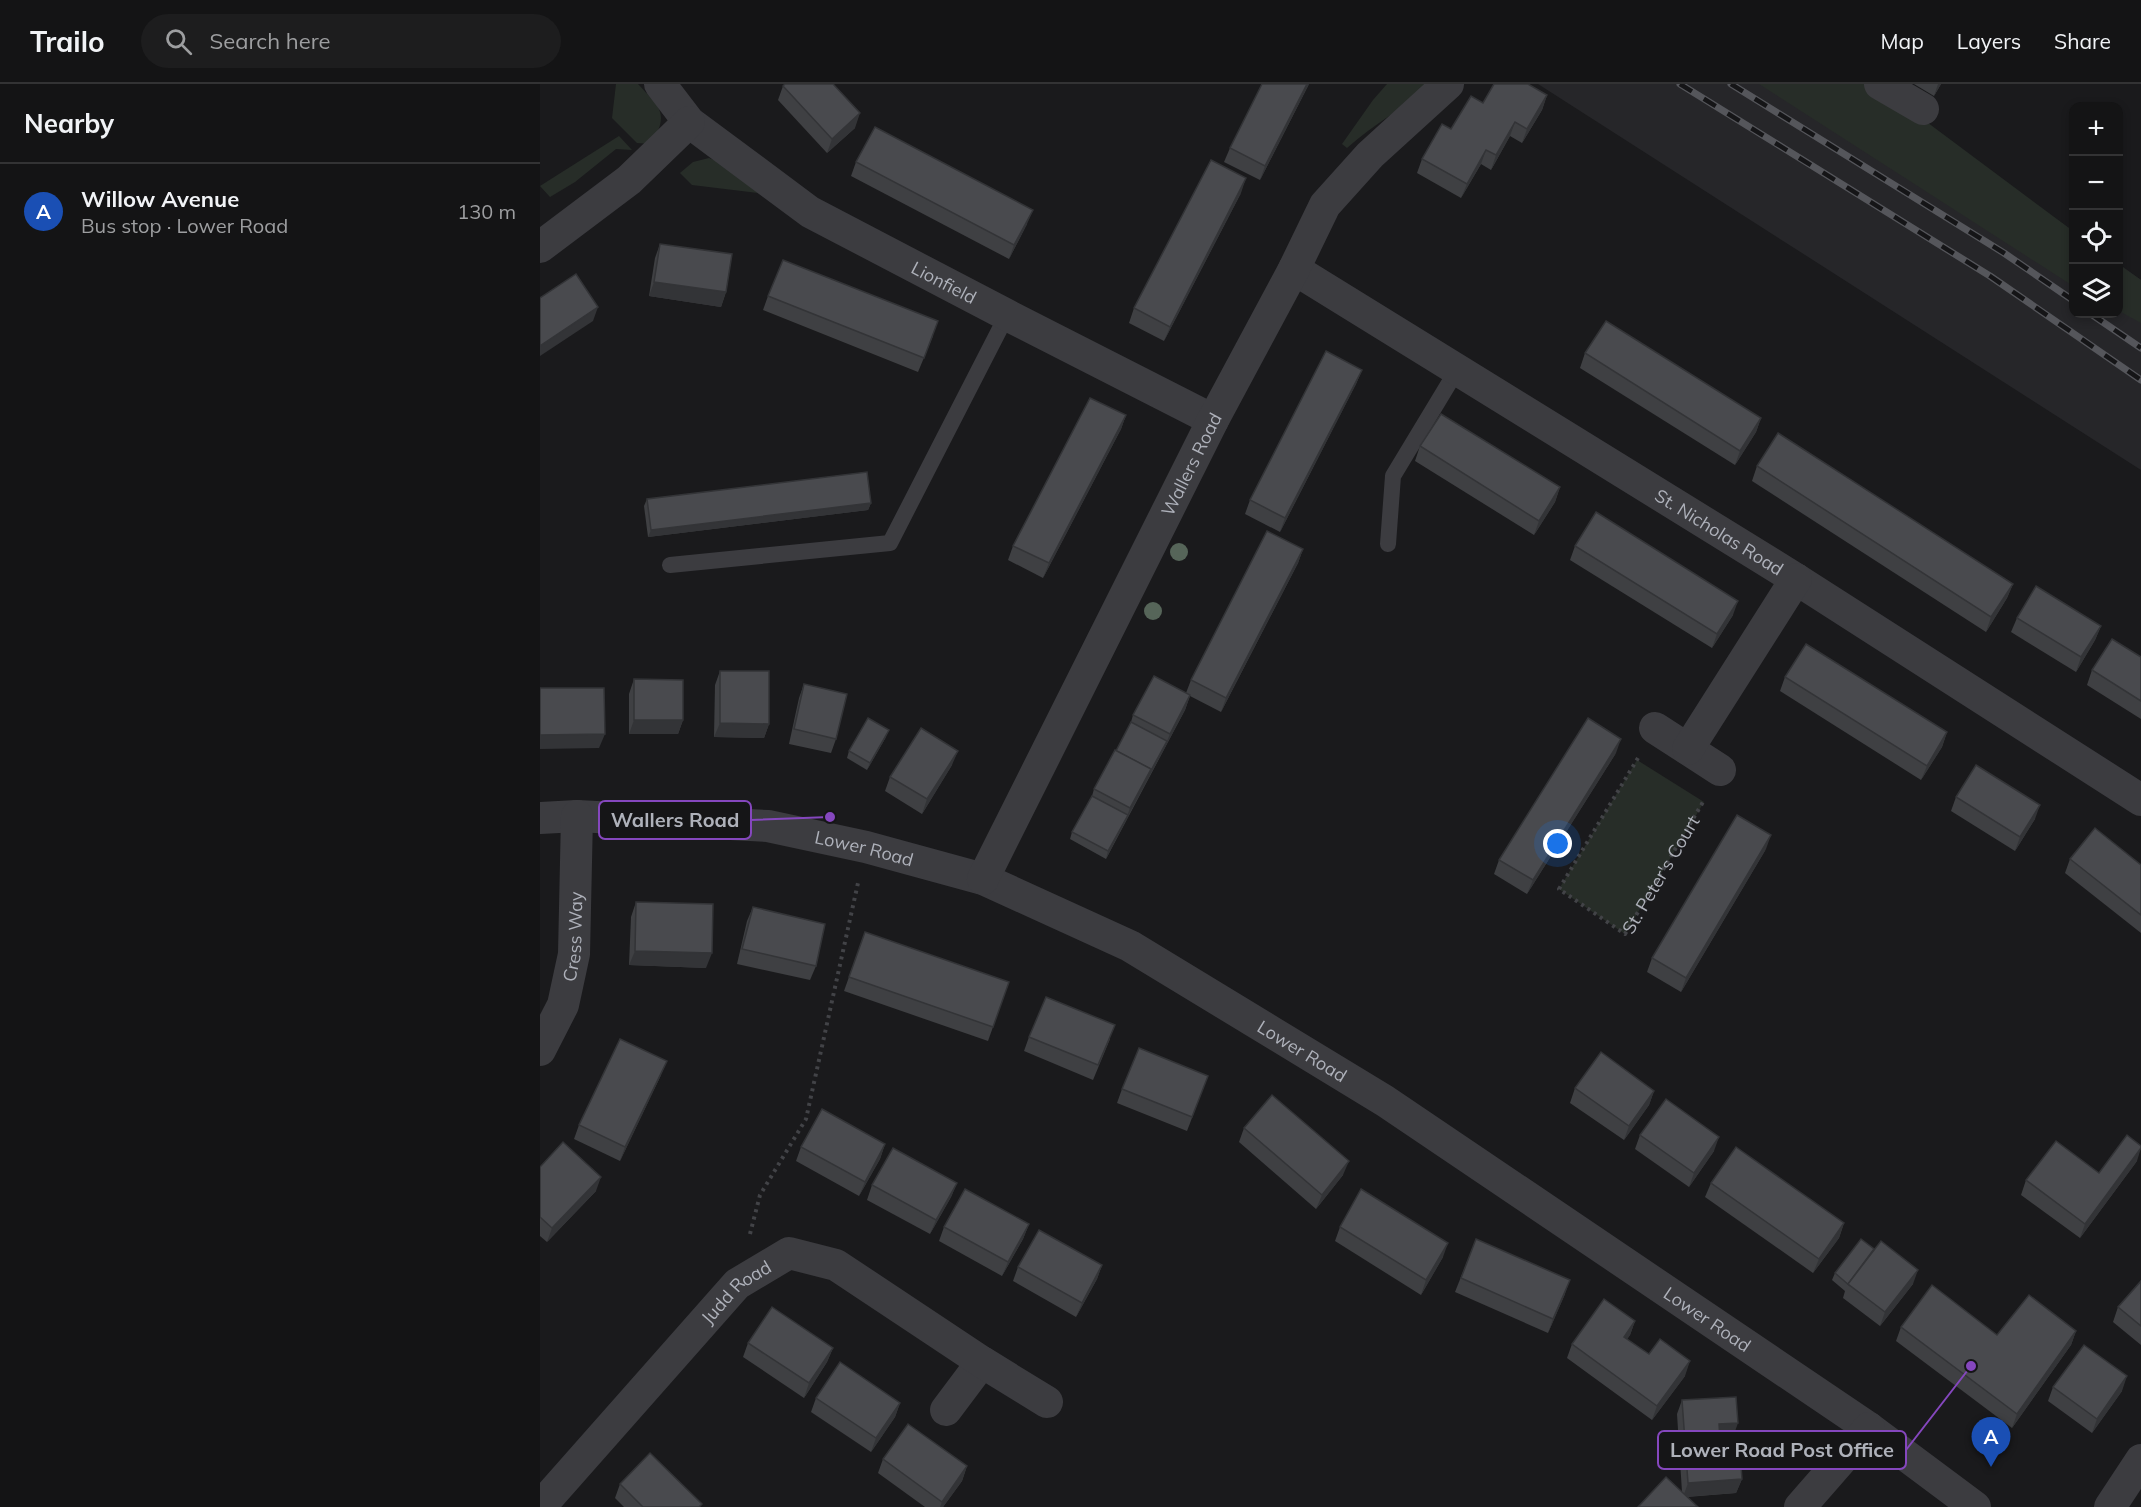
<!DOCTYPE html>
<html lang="en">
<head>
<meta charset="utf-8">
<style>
  :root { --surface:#141415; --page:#1d1d1e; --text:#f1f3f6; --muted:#9d9ea0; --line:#333334; --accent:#1a73e8 }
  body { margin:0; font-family:Mulish,sans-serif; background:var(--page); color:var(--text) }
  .controls { position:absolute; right:18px; top:18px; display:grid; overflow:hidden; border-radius:12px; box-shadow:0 3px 9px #0003 }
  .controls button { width:54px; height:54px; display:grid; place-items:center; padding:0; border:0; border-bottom:2px solid var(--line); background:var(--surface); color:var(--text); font:30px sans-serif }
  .you { position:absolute; left:1018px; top:760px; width:21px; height:21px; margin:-15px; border:4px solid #fff; border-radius:50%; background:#1a73e8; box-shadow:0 0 0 9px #1a73e833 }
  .badge { display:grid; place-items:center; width:39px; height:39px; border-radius:50%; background:var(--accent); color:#fff; font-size:20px; font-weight:700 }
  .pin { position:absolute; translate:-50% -50px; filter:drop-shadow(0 2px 3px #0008) }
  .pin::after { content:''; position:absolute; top:32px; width:21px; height:18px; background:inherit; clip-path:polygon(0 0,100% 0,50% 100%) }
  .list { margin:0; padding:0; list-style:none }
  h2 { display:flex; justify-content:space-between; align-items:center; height:78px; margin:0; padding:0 24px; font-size:26px }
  h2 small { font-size:20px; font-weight:400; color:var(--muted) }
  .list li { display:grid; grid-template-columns:39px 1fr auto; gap:18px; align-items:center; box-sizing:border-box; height:96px; padding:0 24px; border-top:2px solid var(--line) }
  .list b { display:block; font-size:22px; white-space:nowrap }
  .list p { margin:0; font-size:20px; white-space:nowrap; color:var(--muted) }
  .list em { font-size:20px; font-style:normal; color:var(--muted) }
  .icon { flex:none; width:33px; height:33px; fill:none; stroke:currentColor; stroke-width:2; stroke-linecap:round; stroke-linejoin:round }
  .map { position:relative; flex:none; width:1601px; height:1423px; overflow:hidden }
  header { display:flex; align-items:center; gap:36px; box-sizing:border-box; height:84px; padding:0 30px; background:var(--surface); border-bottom:2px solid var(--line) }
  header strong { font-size:28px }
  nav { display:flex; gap:33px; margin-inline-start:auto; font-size:21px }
  .search { width:420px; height:54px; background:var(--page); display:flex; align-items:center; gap:15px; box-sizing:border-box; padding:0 21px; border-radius:33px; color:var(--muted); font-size:22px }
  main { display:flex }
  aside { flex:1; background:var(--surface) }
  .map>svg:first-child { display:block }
  .built { fill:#262629 }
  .green { fill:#272d28 }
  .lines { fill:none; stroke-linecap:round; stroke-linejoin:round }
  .path { stroke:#424347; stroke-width:4; stroke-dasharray:3 4.5; stroke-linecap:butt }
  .lane { stroke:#3c3c40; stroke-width:16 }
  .street { stroke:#3c3c40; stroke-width:32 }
  .rail-casing { stroke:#55565b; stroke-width:7 }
  .rail { stroke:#151517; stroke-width:4.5; stroke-dasharray:14; stroke-linecap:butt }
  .tree { fill:#566559 }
  .wall { fill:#3f4043 }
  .shaded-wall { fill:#333437 }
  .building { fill:#494a4e; stroke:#333437; stroke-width:1.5 }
  .labels { text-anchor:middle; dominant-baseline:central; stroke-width:6; stroke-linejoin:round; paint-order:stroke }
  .street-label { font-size:18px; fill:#aeb1ba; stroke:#151517 }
  .leader { fill:none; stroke:#8547be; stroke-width:2 }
  .callout-dot { fill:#8547be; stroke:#151517; stroke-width:2 }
  .callout { fill:#151517; stroke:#8547be; stroke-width:2 }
  .callout-label { font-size:20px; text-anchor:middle; font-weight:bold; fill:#aeb1ba }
</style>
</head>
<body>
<header>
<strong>Trailo</strong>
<div class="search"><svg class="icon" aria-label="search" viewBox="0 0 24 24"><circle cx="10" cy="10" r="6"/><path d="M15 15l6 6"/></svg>Search here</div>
<nav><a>Map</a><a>Layers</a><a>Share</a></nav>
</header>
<main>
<aside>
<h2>Nearby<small></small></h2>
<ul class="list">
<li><span class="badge" style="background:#1a4fb4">A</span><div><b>Willow Avenue</b><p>Bus stop · Lower Road</p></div><em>130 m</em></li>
</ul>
</aside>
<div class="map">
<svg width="1601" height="1423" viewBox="0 0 1601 1423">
  <rect width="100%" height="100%" fill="#1a1a1c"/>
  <path class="built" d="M998 0H1325L1533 147 1534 230H1578L1579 180 1601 196V386Z"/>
  <g class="green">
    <path d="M76 0H98C120 24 130 29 111 60L97 59 72 34Z"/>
    <path d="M847 0H892C865 23 834 40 807 64L802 60 833 16Z"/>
    <path d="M1219 0H1325L1368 24 1533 147V202Z"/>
    <path d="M79 52 92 66 76 65 35 98 10 113 0 102Z"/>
    <path d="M169 74 187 81 218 109 152 101 140 89 153 78Z"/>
    <path d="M1578 180 1601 196V239L1579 227Z"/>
    <path d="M1097 676 1164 718 1085 850 1019 805Z"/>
  </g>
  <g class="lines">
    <g class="path">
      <path id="s1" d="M1098 674 1019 805 1085 850 1163 718"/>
      <path d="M210 1150 220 1111 266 1035 318 799"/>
    </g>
    <g class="lane">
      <path d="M848 460 853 392 917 286"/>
      <path d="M130 481 350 459 467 231"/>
    </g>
    <g class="street">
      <path id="s2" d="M120 0 149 38 270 128 467 231 673 336"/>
      <path d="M1340 0 1383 25"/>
      <path d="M0 163 89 96 149 38"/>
      <path id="s3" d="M754 185 1256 495 1601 716"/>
      <path d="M1115 644 1180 686"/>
      <path d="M1148 665 1256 495"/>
      <path id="s4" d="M0 734 37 732 228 742 326 763 443 795 590 862 845 1017 1329 1344 1435 1423"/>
      <path id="s5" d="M443 795 673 336 754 185 785 121 830 71 908 0"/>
      <path id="s6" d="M0 966 23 921 34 870 37 732"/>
      <path d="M406 1326 442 1278"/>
      <path id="s7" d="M3 1423 7 1415 197 1200 249 1169 296 1181 442 1278 507 1318"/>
      <path d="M1260 1423 1329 1344"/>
      <path d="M1570 1423 1601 1376"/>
    </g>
    <defs>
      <g id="rail">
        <path d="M1140 0 1450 192 1601 296"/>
        <path d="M1191 0 1464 169 1534 217"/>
        <path d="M1551 230 1601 264"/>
      </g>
    </defs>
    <use href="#rail" class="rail-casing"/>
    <use href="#rail" class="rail"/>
  </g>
  <g class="tree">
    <circle cx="639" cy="468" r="9"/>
    <circle cx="613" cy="527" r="9"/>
  </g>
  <g class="wall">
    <path d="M769 0 720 96 684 78 690 64Z"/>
    <path d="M1374 0H1401L1394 12Z"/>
    <path d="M243 2 315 44 287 69 238 16Z"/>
    <path d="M1007 11 1002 26 982 59 970 52 951 86 941 80 921 114 877 89 882 75 911 45 943 19Z"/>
    <path d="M316 78 487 140 469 175 311 92Z"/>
    <path d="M701 109 624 257 589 239 594 224Z"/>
    <path d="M120 160 186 208 181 223 109 212 115 174Z"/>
    <path d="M228 212 393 252 378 288 223 226Z"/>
    <path d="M1045 269 1221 334 1216 348 1195 381 1040 284Z"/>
    <path d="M822 286 816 300 740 448 705 430 710 416Z"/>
    <path d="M586 331 581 345 503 494 468 476 473 462Z"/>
    <path d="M880 362 1020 403 1015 418 994 451 875 377Z"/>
    <path d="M1217 382 1473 500 1467 514 1446 548 1212 397Z"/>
    <path d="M107 415 331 419 328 426 108 453 104 422Z"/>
    <path d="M1035 462 1193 531 1172 564 1030 476Z"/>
    <path d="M763 465 758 479 681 628 650 612 645 626 566 775 530 755 532 748 552 712 554 705 576 667 591 638 593 631 646 609 651 596Z"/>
    <path d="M1477 534 1561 542 1555 556 1536 588 1471 548Z"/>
    <path d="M1601 573V635L1547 601 1552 586Z"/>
    <path d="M180 587 229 640 224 654 174 653 175 601Z"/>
    <path d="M1245 593 1407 648 1402 663 1381 696 1240 607Z"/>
    <path d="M94 595 143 636 138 650H89V610Z"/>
    <path d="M264 600 296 655 291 669 249 660 259 614Z"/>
    <path d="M346 653 327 686 307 674 309 667Z"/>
    <path d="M1076 669 987 810 954 790 959 776Z"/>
    <path d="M412 681 382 730 345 707 350 693Z"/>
    <path d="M1416 713 1495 735 1475 767 1411 727Z"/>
    <path d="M1226 765 1141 908 1107 888 1112 874Z"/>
    <path d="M1530 775 1601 781V849L1525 789Z"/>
    <path d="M96 818 166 884 89 881 91 833Z"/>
    <path d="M213 823 276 882 270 896 197 880 207 837Z"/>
    <path d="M325 848 469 898 448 957 304 907Z"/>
    <path d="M489 953 570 955 553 996 484 967Z"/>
    <path d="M121 991 80 1077 34 1055 39 1041Z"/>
    <path d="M668 992 647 1047 577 1019 582 1005Z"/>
    <path d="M1035 1004 1114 1007 1109 1021 1084 1056 1030 1019Z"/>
    <path d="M704 1044 803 1091 776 1125 699 1058Z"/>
    <path d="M1100 1051 1174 1067 1149 1103 1095 1065Z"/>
    <path d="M345 1060 340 1075 319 1112 256 1077 261 1063Z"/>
    <path d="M1597 1077 1540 1154 1481 1111 1486 1096 1559 1089Z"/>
    <path d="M0 1083 56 1107 7 1158 0 1152Z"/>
    <path d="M417 1099 411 1113 390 1150 327 1116 332 1101Z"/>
    <path d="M1171 1099 1304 1139 1299 1154 1273 1189 1165 1113Z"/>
    <path d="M489 1140 483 1155 462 1192 399 1157 404 1143Z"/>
    <path d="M800 1143 903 1173 881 1211 795 1157Z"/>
    <path d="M936 1155 1025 1210 1008 1249 915 1208Z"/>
    <path d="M562 1181 557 1195 536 1233 473 1197 478 1183Z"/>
    <path d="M1295 1189 1373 1200 1340 1242 1303 1214 1305 1207 1292 1196Z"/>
    <path d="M1601 1197V1261L1573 1238 1578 1223Z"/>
    <path d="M1095 1237 1090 1251 1087 1255 1109 1270 1145 1292 1112 1336 1027 1274 1032 1260Z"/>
    <path d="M1361 1243 1457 1251 1536 1247 1531 1261 1472 1344 1356 1257Z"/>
    <path d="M208 1259 293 1264 287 1278 264 1314 203 1273Z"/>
    <path d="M1513 1303 1582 1307 1552 1349 1508 1317Z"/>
    <path d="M276 1314 360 1319 355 1333 331 1368 271 1328Z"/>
    <path d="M1142 1316 1193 1353 1180 1354 1181 1369 1202 1395 1196 1409 1147 1413 1142 1408 1137 1330Z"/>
    <path d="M343 1375 427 1382 422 1397 403 1423H385L338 1389Z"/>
    <path d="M80 1400 161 1423H84L75 1414Z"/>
  </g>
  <g class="shaded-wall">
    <path d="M767 0H769L720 96 725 82Z"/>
    <path d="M1398 0H1401L1394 12Z"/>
    <path d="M1007 11 1002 26 982 59 987 45Z"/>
    <path d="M320 29 315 44 287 69 292 55Z"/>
    <path d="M975 38 970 52 951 86 956 71Z"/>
    <path d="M946 66 941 80 921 114 927 100Z"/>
    <path d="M706 94 701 109 624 257 630 243Z"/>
    <path d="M493 126 487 140 469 175 474 161Z"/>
    <path d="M114 198 186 208 181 223 109 212Z"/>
    <path d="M58 223 53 237 0 272V262Z"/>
    <path d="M822 286 816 300 740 448 745 434Z"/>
    <path d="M586 331 581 345 503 494 509 479Z"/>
    <path d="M1221 334 1216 348 1195 381 1200 367Z"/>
    <path d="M1020 403 1015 418 994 451 999 437Z"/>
    <path d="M331 419 328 426 108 453 111 446Z"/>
    <path d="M763 465 758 479 681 628 686 614Z"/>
    <path d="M1473 500 1467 514 1446 548 1451 533Z"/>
    <path d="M1198 517 1193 531 1172 564 1177 550Z"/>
    <path d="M1561 542 1555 556 1536 588 1541 573Z"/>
    <path d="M650 611 645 626 585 738 590 724 627 657 630 650Z"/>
    <path d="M94 636H143L138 650H89Z"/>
    <path d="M180 639 229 640 224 654 174 653Z"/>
    <path d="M349 646 346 653 327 686 330 679Z"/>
    <path d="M1407 648 1402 663 1381 696 1387 682Z"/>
    <path d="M65 650 59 664 0 665V651Z"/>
    <path d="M1081 655 1076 669 987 810 993 796Z"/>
    <path d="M418 667 412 681 382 730 387 715Z"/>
    <path d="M1500 721 1495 735 1475 767 1480 753Z"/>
    <path d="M588 731 585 738 566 775 568 767Z"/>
    <path d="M1231 751 1226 765 1141 908 1146 894Z"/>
    <path d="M95 867 172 869 166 884 89 881Z"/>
    <path d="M127 977 121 991 80 1077 85 1063Z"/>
    <path d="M1114 1007 1109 1021 1084 1056 1089 1042Z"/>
    <path d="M1179 1053 1174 1067 1149 1103 1154 1089Z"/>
    <path d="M345 1060 340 1075 319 1112 325 1098Z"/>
    <path d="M1601 1064 1597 1077 1540 1154 1545 1140Z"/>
    <path d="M809 1077 803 1091 776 1125 782 1111Z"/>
    <path d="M61 1093 56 1107 7 1158 12 1144Z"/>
    <path d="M417 1099 411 1113 390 1150 396 1136Z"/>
    <path d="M1304 1139 1299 1154 1273 1189 1279 1175Z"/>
    <path d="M489 1140 483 1155 462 1192 468 1178Z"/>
    <path d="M908 1159 903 1173 881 1211 886 1196Z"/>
    <path d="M562 1181 557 1195 536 1233 542 1219Z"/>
    <path d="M1378 1186 1373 1200 1340 1242 1345 1228Z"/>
    <path d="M1030 1196 1025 1210 1008 1249 1013 1235Z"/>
    <path d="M1095 1237 1090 1251 1079 1267 1084 1253Z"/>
    <path d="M1536 1247 1531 1261 1472 1344 1477 1330Z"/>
    <path d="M293 1264 287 1278 264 1314 269 1299Z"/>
    <path d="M1150 1277 1145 1292 1112 1336 1117 1322Z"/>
    <path d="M1587 1292 1582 1307 1552 1349 1557 1335Z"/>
    <path d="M360 1319 355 1333 331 1368 336 1354Z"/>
    <path d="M1198 1339 1193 1353 1174 1355 1179 1340Z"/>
    <path d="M427 1382 422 1397 403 1423H400L402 1418Z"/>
    <path d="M1202 1395 1196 1409 1143 1413 1148 1399Z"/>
  </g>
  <g class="building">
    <path d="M245 0H293L320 29 292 55 243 2Z"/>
    <path d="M722 0H767L725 82 690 64Z"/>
    <path d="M954 0H988L1007 11 987 45 975 38 956 71 946 66 927 100 882 75 902 40 911 45 931 12 943 19Z"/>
    <path d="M335 43 493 126 474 161 316 78Z"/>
    <path d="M671 76 706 94 630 243 594 224Z"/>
    <path d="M120 160 192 170 186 208 114 198Z"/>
    <path d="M243 176 398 237 384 274 228 212Z"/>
    <path d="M36 190 58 223 0 262V214Z"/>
    <path d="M1066 237 1221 334 1200 367 1045 269Z"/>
    <path d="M786 267 822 286 745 434 710 416Z"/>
    <path d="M550 314 586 331 509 479 473 462Z"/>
    <path d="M901 330 1020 403 999 437 880 362Z"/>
    <path d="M1238 349 1473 500 1451 533 1217 382Z"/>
    <path d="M327 388 331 419 111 446 107 415Z"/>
    <path d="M1056 428 1198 517 1177 550 1035 462Z"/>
    <path d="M727 447 763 465 686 614 651 596Z"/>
    <path d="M1496 502 1561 542 1541 573 1477 534Z"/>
    <path d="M1572 555 1601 573V617L1552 586Z"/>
    <path d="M1266 560 1407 648 1387 682 1245 593Z"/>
    <path d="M180 587H229V640L180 639Z"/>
    <path d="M614 592 650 611 630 650 593 631Z"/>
    <path d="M94 595 143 596V636H94Z"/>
    <path d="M264 600 307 610 296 655 254 645Z"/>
    <path d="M0 604H64L65 650 0 651Z"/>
    <path d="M328 634 349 646 330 679 309 667Z"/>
    <path d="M1048 634 1081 655 993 796 959 776Z"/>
    <path d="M591 638 627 657 608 692 611 685 576 667Z"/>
    <path d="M381 644 418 667 387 715 350 693Z"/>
    <path d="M575 666 611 685 590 724 554 705Z"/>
    <path d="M1436 681 1500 721 1480 753 1416 713Z"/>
    <path d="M552 712 588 731 568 767 532 748Z"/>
    <path d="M1197 731 1231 751 1146 894 1112 874Z"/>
    <path d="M1555 744 1601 781V831L1530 775Z"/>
    <path d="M96 818 173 820 172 869 95 867Z"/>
    <path d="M213 823 285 840 276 882 202 865Z"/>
    <path d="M325 848 469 898 453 943 309 893Z"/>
    <path d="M506 913 575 941 558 981 489 953Z"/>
    <path d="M80 955 127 977 85 1063 39 1041Z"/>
    <path d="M599 964 668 992 652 1033 582 1005Z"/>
    <path d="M1061 968 1114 1007 1089 1042 1035 1004Z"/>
    <path d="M732 1011 809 1077 782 1111 704 1044Z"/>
    <path d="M1126 1015 1179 1053 1154 1089 1100 1051Z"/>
    <path d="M282 1025 345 1060 325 1098 261 1063Z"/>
    <path d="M1587 1051 1601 1062V1064L1545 1140 1486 1096 1516 1057 1559 1089Z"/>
    <path d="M23 1058 61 1093 12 1144 0 1133V1083Z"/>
    <path d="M1196 1063 1304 1139 1279 1175 1171 1099Z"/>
    <path d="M353 1064 417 1099 396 1136 332 1101Z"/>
    <path d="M425 1105 489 1140 468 1178 404 1143Z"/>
    <path d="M821 1105 908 1159 886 1196 800 1143Z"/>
    <path d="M499 1146 562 1181 542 1219 478 1183Z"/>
    <path d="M936 1155 1030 1196 1013 1235 921 1194Z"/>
    <path d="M1321 1155 1334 1165 1308 1200 1310 1202 1295 1189Z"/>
    <path d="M1341 1157 1378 1186 1345 1228 1308 1200Z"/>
    <path d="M1601 1197V1242L1578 1223Z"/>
    <path d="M1392 1201 1457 1251 1489 1211 1536 1247 1477 1330 1361 1243Z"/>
    <path d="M1064 1215 1095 1237 1084 1253 1109 1270 1120 1255 1150 1277 1117 1322 1032 1260Z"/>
    <path d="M232 1223 293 1264 269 1299 208 1259Z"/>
    <path d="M1544 1261 1587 1292 1557 1335 1513 1303Z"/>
    <path d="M300 1278 360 1319 336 1354 276 1314Z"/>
    <path d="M1196 1313 1198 1339 1179 1340 1181 1369H1200L1202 1395 1148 1399 1142 1316Z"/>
    <path d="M368 1340 427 1382 402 1418 343 1375Z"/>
    <path d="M110 1369 162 1420 159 1423H103L80 1400Z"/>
    <path d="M1126 1393 1158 1423H1098Z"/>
  </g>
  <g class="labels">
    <g class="street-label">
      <text stroke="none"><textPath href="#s2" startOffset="350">Lionfield</textPath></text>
      <text stroke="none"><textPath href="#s5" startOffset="464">Wallers Road</textPath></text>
      <text stroke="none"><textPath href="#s3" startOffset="500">St. Nicholas Road</textPath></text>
      <text stroke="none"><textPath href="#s4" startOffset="327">Lower Road</textPath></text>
      <text stroke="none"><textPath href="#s1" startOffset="302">St. Peter's Court</textPath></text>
      <text stroke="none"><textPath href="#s6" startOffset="120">Cress Way</textPath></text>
      <text stroke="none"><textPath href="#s4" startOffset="813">Lower Road</textPath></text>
      <text stroke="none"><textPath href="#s7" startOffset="290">Judd Road</textPath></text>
      <text stroke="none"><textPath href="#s4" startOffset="1299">Lower Road</textPath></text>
    </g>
  </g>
  <path class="leader" d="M290 733L211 736M1431 1282L1366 1366"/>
  <g class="callout-dot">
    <circle cx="290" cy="733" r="6"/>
    <circle cx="1431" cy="1282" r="6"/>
  </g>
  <g class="callout">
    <rect x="59" y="717" width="152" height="38" rx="6"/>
    <rect x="1118" y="1347" width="248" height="38" rx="6"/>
  </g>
  <g class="callout-label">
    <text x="135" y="743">Wallers Road</text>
    <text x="1242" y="1373">Lower Road Post Office</text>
  </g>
</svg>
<div class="controls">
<button>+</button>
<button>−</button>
<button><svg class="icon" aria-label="locate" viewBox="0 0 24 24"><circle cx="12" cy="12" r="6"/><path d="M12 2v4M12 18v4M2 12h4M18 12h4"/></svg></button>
<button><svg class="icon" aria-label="layers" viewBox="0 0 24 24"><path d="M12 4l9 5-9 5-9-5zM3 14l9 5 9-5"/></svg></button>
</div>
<div class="you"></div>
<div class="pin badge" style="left:1451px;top:1383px;background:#1a4fb4">A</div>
</div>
</main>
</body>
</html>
